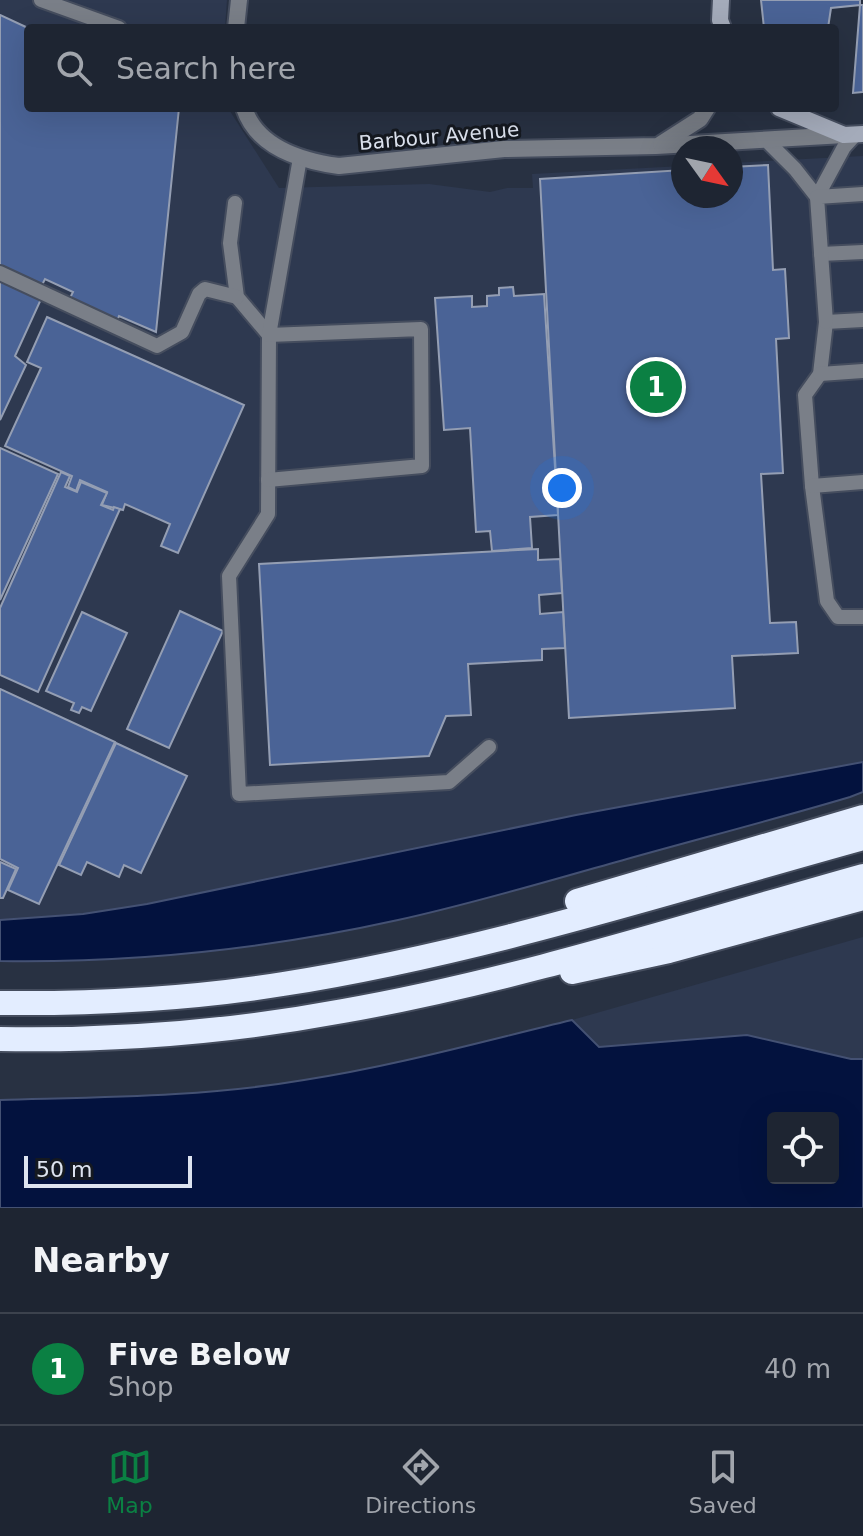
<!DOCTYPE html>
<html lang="en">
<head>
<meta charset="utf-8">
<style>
  :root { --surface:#1e2532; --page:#262d3a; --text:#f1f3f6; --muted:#a1a5ac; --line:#3c424d; --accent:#0b8043 }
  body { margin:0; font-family:"DejaVu Sans",sans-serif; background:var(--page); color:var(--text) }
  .controls { position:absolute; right:24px; bottom:24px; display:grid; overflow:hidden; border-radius:8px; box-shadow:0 8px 32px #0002 }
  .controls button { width:72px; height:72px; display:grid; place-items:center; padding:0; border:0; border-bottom:2px solid var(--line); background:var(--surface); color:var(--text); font:40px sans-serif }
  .compass { position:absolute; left:671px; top:136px; width:72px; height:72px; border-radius:50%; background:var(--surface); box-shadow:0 8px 32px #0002; rotate:123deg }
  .scale { position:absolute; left:24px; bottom:20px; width:168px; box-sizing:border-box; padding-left:8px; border:4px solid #dde3ef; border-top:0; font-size:22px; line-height:28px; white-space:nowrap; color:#dde3ef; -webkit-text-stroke:6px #151920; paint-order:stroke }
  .you { position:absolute; left:562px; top:488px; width:28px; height:28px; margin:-20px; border:6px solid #fff; border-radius:50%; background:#1a73e8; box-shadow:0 0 0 12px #1a73e833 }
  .badge { display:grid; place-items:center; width:52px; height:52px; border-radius:50%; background:var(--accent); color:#fff; font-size:26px; font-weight:700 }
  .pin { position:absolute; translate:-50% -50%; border:4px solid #fff; box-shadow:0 2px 8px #0006 }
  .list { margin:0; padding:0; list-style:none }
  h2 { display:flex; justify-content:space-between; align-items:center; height:104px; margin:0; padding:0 32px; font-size:34px }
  h2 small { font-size:26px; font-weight:400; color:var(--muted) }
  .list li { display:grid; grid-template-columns:52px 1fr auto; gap:24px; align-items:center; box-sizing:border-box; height:112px; padding:0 32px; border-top:2px solid var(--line) }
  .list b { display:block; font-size:30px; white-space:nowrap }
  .list p { margin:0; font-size:26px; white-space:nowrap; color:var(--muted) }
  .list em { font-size:26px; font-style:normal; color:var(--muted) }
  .icon { flex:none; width:44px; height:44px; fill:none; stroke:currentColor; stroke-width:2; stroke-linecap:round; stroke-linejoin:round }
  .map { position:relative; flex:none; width:863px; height:1208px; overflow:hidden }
  .search { position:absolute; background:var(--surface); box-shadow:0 8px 32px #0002; left:24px; right:24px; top:24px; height:88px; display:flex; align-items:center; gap:20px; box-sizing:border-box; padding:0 28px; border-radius:8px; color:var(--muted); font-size:30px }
  .sheet { height:216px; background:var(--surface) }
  nav { display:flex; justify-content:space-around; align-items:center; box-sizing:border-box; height:112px; border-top:2px solid var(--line); background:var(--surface); font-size:22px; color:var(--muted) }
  nav a { display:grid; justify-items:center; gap:4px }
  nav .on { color:var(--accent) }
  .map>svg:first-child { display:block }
  .built { fill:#2e3950 }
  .water { fill:#03123e; stroke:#445173; stroke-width:2; fill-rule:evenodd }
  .building { fill:#4a6396; stroke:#949eb3; stroke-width:2 }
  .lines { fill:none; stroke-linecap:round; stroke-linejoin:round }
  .lane-casing { stroke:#454d5e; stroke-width:18 }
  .street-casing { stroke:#454d5e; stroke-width:20 }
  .secondary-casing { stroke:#454d5e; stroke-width:20 }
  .highway-casing { stroke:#454d5e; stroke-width:28 }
  .lane { stroke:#7a7f88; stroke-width:14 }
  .street { stroke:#7a7f88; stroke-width:16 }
  .secondary { stroke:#a4abba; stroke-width:16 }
  .highway { stroke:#e3edff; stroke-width:24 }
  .labels { text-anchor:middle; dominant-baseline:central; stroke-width:6; stroke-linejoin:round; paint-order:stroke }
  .street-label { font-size:20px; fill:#dde3ef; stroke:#151920 }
</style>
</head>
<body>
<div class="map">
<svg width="863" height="1208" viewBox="0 0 863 1208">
  <rect width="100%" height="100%" fill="#283142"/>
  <g class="built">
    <path d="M0 0H227L225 28H28V108H228L279 188 429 184 490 192 507 188H533L532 174 683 166V196H731V163L863 156V762L576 815 147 904 83 914 0 920Z"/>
    <path d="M863 937V1059H851L747 1035 599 1047 572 1020Z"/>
  </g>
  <g class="water">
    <path d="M863 762V792L850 797C776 819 702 838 627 859 551 880 476 903 398 920 267 949 134 963 0 961V920L83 914 147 904 576 815Z"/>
    <path d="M572 1020 599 1047 747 1035 851 1059H863V1208H0V1100C101 1097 204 1097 304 1080 395 1066 484 1041 572 1020ZM773 1118H833V1178H773Z"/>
  </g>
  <g class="building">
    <path d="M761 0H860V5L831 8 828 28H764Z"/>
    <path d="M860 5H863V92L853 93Z"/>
    <path d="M0 15 28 28V108H179L156 332 119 316 117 321 69 300 73 292 45 279 42 285 0 266Z"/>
    <path d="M768 165 773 270 785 269 789 338 776 339 783 473 761 474 770 623 796 622 798 653 732 656 735 708 569 718 540 179 683 170V196H731V167Z"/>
    <path d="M0 278 42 297 15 356 26 365 0 420Z"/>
    <path d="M513 287 514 296 544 294 558 515 530 517 532 548 492 551 490 531 476 532 470 428 444 430 435 298 472 296V307L487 306V296L499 295V288Z"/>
    <path d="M47 317 244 405 178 553 161 546 170 524 125 504 123 510 102 505 107 492 80 480 76 491 68 487 72 476 5 446 41 368 27 362Z"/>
    <path d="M0 448 58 474 0 600Z"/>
    <path d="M61 472 70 476 65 487 77 492 81 482 107 493 101 505 113 510 114 507 120 509 38 692 0 675V608Z"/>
    <path d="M538 549V560L560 559 562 593 539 595 540 614 563 612 565 648 542 649V660L468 664 471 715 446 716 429 756 270 765 259 564Z"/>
    <path d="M180 611 223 631 169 748 127 729Z"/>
    <path d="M82 612 127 633 91 711 82 707 79 713 71 710 74 703 46 691Z"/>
    <path d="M0 689 115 742 39 904 8 890 18 868 0 859Z"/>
    <path d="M116 743 187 776 141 873 124 865 119 877 87 862 81 875 59 865Z"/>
    <path d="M0 862 16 869 3 898H0Z"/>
  </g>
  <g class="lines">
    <defs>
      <g id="lane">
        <path d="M41 0 119 28"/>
        <path d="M766 140 795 169 817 197 844 147 856 134"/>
        <path d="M235 203 230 243 237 297 269 335 268 514 229 576 239 794 449 782 489 747"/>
        <path d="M821 254 863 252"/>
        <path d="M0 273 157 346 182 332 199 294 205 289 237 297"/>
        <path d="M863 320 826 322 820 374 805 395 812 486 827 601 838 617H863"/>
        <path d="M826 322 817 197 863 194"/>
        <path d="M820 374 863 371"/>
        <path d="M268 480 422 466 421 329 269 335 300 158"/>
        <path d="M812 486 863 482"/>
      </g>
      <g id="street">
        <path d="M236 28 239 0"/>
        <path d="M244 108C257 148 302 161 339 166L504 149 656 146 844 135"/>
        <path d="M661 144 700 119 707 108"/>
      </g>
      <g id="secondary">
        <path d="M721 0 720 20 723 28"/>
        <path d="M779 108 844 135 863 134"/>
      </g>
      <g id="highway">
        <path d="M577 901 863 817"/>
        <path d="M572 972 669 951 863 898"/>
        <path d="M0 1003C94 1004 190 999 283 984 480 953 671 891 863 838"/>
        <path d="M0 1039C115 1041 230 1032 343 1011 519 980 691 924 863 876"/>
      </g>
    </defs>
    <use href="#lane" class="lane-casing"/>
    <use href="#street" class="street-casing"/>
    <use href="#secondary" class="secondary-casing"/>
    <use href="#highway" class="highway-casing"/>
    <use href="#lane" class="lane"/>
    <use href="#street" class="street"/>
    <use href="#secondary" class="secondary"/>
    <use href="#highway" class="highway"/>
  </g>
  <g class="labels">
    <g class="street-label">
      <text transform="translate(439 136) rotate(-5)">Barbour Avenue</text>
    </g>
  </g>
</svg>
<div class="controls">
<button><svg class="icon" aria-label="locate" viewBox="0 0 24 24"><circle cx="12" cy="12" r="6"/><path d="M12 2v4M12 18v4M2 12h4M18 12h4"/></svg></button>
</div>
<svg class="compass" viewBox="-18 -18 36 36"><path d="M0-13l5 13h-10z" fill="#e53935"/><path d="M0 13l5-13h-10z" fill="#a1a5ac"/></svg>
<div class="scale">50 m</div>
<div class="you"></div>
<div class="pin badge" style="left:656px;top:387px">1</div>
<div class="search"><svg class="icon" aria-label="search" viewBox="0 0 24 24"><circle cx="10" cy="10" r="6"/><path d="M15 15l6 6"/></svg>Search here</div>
</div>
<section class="sheet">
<h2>Nearby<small></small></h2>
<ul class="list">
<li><span class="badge">1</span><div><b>Five Below</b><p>Shop</p></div><em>40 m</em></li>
</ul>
</section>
<nav>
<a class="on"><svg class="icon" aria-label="map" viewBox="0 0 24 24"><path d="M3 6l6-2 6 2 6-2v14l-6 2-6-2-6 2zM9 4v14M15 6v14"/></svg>Map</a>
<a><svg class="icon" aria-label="directions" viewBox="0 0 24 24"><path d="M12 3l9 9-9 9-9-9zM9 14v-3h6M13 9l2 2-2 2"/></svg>Directions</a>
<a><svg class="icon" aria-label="saved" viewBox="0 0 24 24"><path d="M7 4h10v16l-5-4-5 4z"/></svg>Saved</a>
</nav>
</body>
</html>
